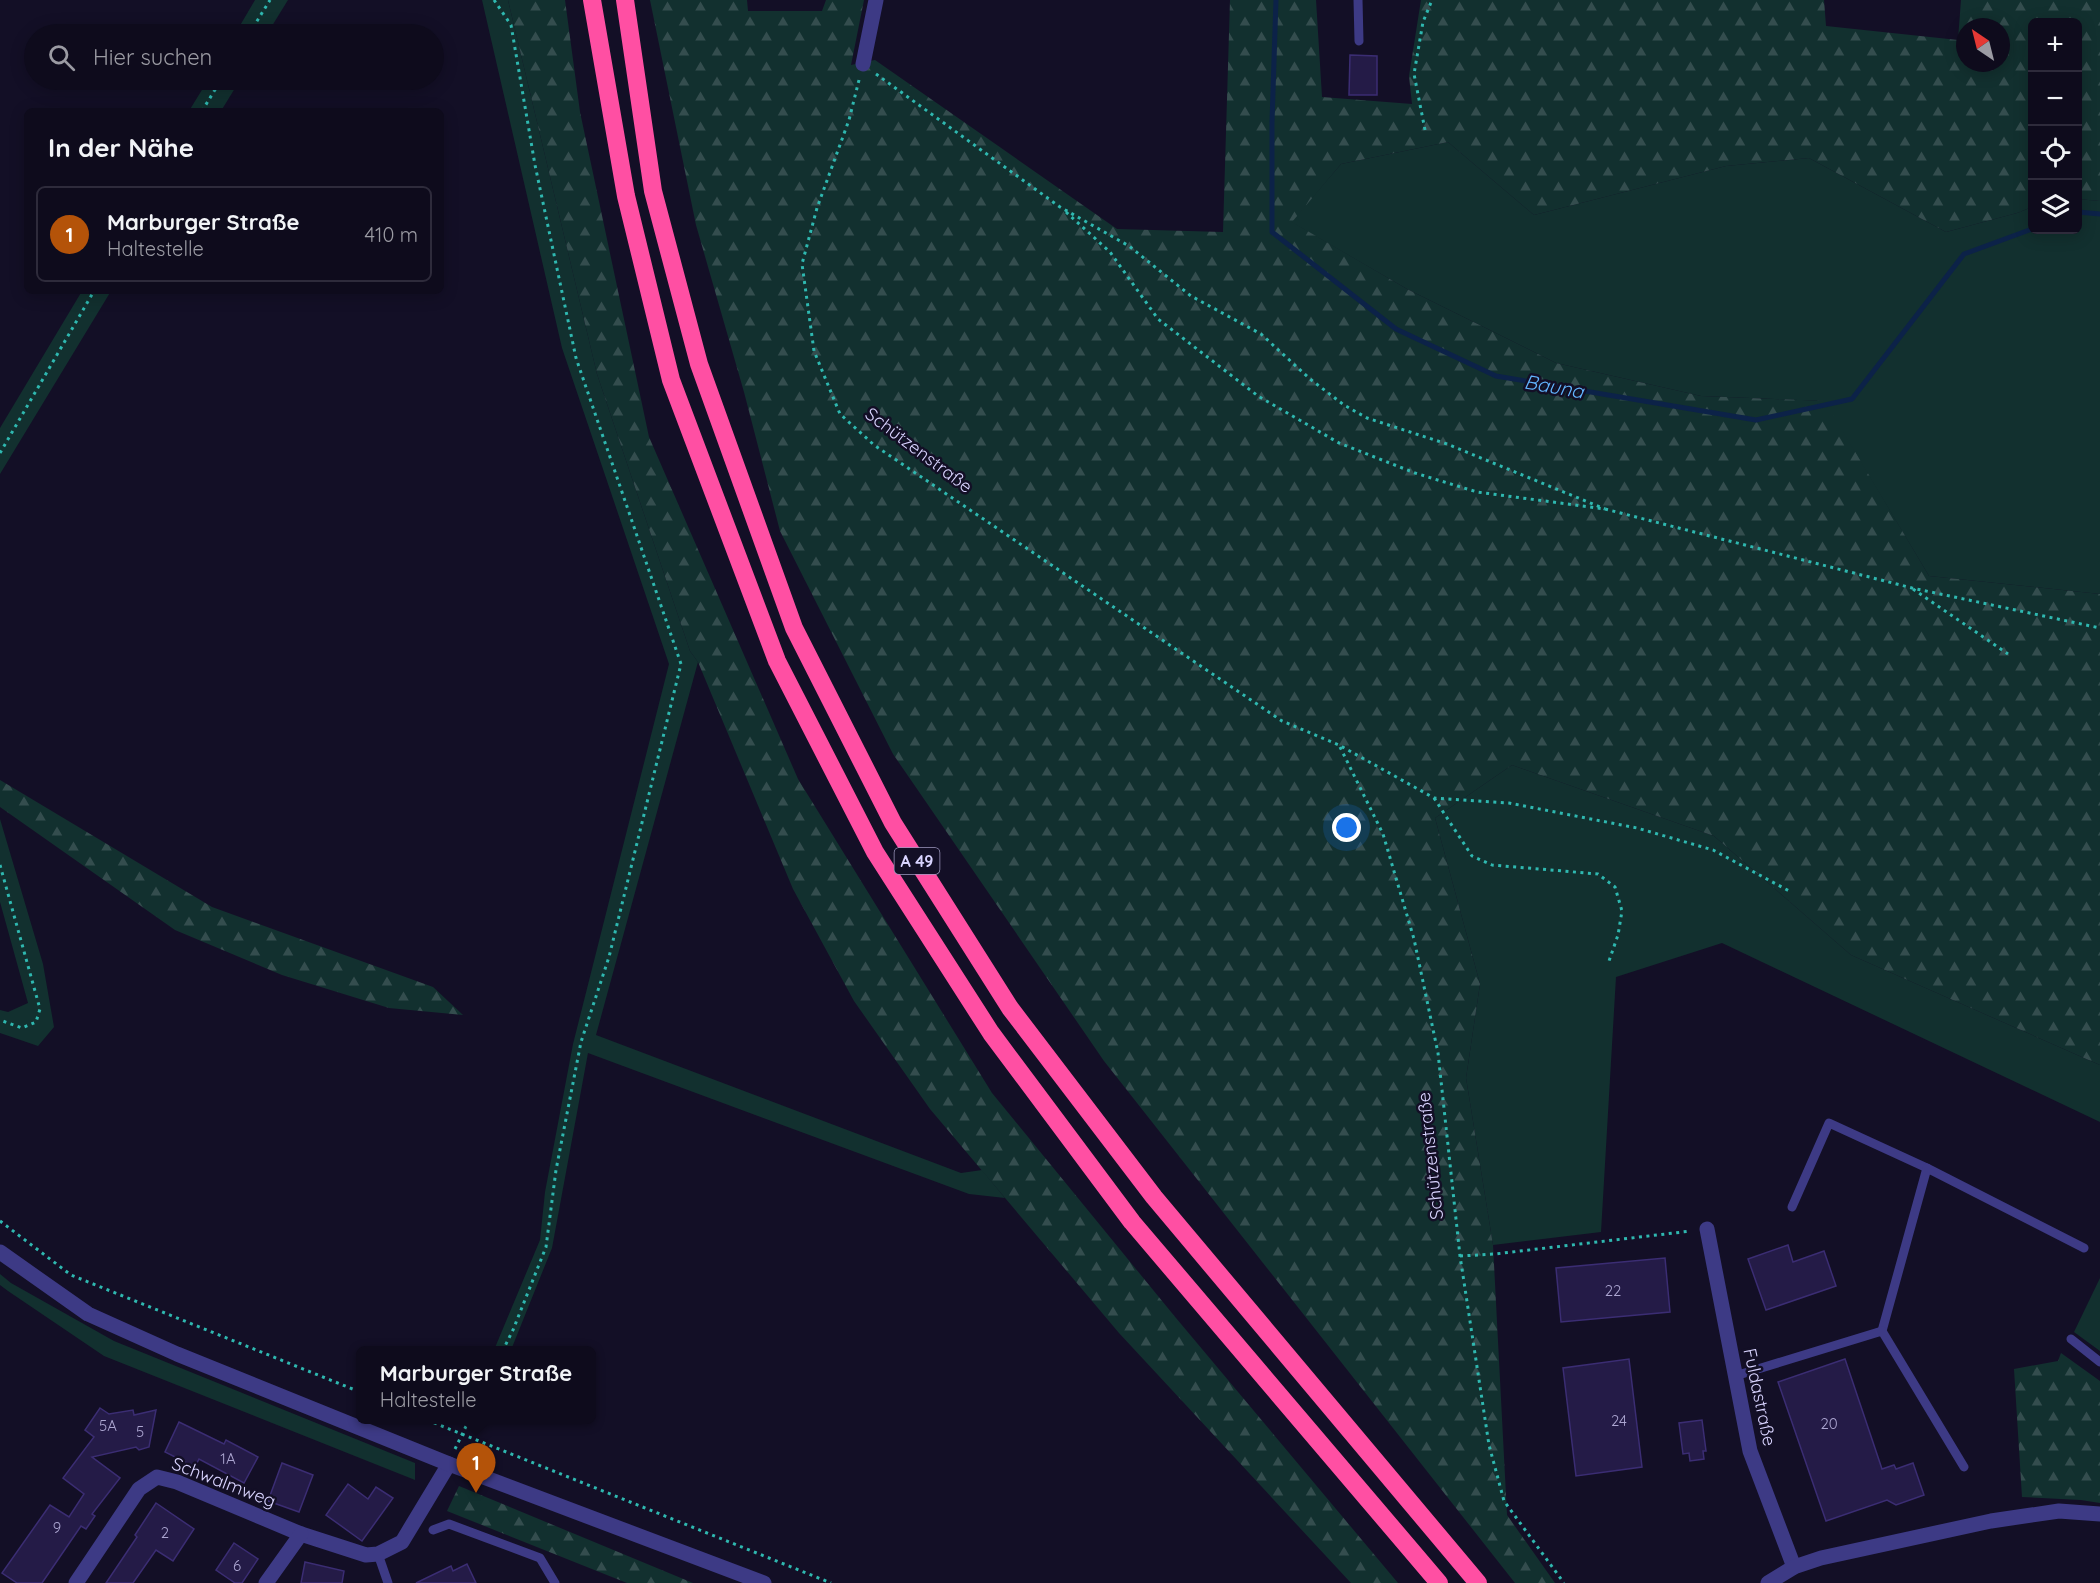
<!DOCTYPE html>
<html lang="de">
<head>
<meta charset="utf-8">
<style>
  :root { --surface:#0e0b1c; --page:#171425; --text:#f1f3f6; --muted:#9b9ba3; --line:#2e2b3b; --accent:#b45309 }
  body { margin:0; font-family:Quicksand,sans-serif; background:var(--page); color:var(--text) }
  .controls { position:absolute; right:18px; top:18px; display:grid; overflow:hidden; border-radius:9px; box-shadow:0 3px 15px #0003 }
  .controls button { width:54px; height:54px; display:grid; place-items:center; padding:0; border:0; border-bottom:2px solid var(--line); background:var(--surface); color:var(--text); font:30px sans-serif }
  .compass { position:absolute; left:1956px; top:18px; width:54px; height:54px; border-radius:50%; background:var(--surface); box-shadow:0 3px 15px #0003; rotate:325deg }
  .you { position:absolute; left:1347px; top:828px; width:21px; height:21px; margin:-15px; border:4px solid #fff; border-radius:50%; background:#1a73e8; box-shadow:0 0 0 9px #1a73e833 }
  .badge { display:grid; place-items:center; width:39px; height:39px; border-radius:50%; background:var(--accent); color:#fff; font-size:20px; font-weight:700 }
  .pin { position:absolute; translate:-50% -50px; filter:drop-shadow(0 2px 3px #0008) }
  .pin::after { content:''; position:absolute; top:32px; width:21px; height:18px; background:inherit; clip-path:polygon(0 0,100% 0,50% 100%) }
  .popup { position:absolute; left:356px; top:1346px; width:240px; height:78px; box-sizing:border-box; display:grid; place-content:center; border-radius:9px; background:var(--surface); filter:drop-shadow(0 2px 4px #0005); font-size:20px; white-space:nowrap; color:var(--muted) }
  .popup b { font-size:22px; color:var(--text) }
  .popup::after { content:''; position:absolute; left:50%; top:100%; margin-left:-12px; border:12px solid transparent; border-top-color:var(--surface) }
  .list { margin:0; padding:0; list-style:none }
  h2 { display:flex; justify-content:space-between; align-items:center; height:78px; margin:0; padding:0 24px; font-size:26px }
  h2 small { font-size:20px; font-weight:400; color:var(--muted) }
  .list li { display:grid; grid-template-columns:39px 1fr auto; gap:18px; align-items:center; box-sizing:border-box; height:96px; margin:0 12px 12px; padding:0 12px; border:2px solid var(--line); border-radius:9px }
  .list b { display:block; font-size:22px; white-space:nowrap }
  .list p { margin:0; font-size:20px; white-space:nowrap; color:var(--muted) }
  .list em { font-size:20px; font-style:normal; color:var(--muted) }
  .icon { flex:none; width:33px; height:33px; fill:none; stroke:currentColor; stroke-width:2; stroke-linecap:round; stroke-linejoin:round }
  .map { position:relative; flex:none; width:2100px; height:1583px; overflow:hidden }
  .search { position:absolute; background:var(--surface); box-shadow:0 3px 15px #0003; left:24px; top:24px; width:420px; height:66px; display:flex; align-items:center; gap:15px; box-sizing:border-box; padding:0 21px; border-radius:33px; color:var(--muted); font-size:22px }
  .panel { position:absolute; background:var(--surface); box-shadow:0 3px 15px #0003; left:24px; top:108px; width:420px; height:186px; border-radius:9px }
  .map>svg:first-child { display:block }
  .green { fill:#12302f }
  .forest { fill:url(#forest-firs); fill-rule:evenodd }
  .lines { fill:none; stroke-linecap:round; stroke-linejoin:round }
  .stream { stroke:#0c2248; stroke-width:5 }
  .building { fill:#241b47; stroke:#3b2d73; stroke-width:1.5 }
  .path { stroke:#2fb8b0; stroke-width:3; stroke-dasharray:3 4.5; stroke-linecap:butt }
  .service { stroke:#3d3a85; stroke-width:9 }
  .minor { stroke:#3d3a85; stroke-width:15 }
  .tertiary { stroke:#3d3a85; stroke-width:15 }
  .motorway { stroke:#ff4fa3; stroke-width:18 }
  .labels { text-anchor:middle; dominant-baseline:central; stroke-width:5; stroke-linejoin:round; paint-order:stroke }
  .number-label { font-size:15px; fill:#aca6d1 }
  .shield { fill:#130f26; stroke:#9e99be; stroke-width:1.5 }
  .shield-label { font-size:16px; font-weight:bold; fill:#d9d4ff }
  .street-label { font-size:18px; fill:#d9d4ff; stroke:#130f26 }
  .water-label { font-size:20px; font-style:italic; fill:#62b6ff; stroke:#130f26 }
</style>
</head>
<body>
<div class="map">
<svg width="2100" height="1583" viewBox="0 0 2100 1583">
  <defs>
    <pattern id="forest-firs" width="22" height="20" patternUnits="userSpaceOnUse" patternTransform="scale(1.5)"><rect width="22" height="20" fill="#12302f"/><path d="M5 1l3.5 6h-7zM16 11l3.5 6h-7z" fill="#344d4e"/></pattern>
  </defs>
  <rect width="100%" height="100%" fill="#130f26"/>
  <g class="green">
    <path d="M255 0H288L267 34H235Z"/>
    <path d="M482 0H508L597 374 690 651 698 662 596 1035 961 1173 982 1170 1005 1198 969 1194 588 1053 552 1248 511 1350H494L540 1240 545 1192 573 1044 669 664 562 348Z"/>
    <path d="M208 80H240L221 111H189Z"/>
    <path d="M1448 142 1534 215 1726 166 1809 158 1946 232 2017 213 2032 207V230H2078V199L2100 201V594L1929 576 1824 401 1701 396 1556 363 1407 289 1291 222 1341 164Z"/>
    <path d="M82 291H111L0 474V428Z"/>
    <path d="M1512 765 1714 836 1851 955 2100 1065V1122L1722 943 1616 977 1601 1232 1493 1245 1466 1078 1480 984 1435 818Z"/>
    <path d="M0 819 43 964 54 1027 38 1046 0 1033V1010L8 1012 28 1003 0 902Z"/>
    <path d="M0 1274 11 1283 114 1341 415 1463V1480L104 1356 8 1291 0 1285Z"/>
    <path d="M2100 1278V1351L2074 1332Z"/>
  </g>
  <g class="forest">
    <path d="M508 0H565L580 112 649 437 798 779 992 1093 1176 1318 1398 1583H1351L1119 1333 930 1109 854 1001 793 889 698 662 690 651 597 374Z"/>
    <path d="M650 0H747L748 11H822L826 0H864L851 65 875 60 1117 229 1223 232 1230 0H1316L1322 97 1412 104 1409 76 1421 0H1824L1826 26 1958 40 1961 0H2100V201L2078 199V22H2032V207L2017 213 1946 232 1809 158 1726 166 1534 215 1448 142 1341 164 1292 222 1407 289 1556 363 1701 396 1825 401 1929 576 2100 594V1065L1851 955 1714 836 1512 765 1435 818 1480 984 1466 1078 1493 1245 1507 1515 1555 1583H1515L1104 1061 893 754 780 531 744 392 696 225ZM1965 27H2001V63H1965Z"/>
    <path d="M0 780 212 907 433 987 463 1015 389 1008 282 975 175 930 0 807Z"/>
    <path d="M2061 1353 2100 1381V1503L2081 1500 2022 1497 2014 1369 2058 1361Z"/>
    <path d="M459 1486 476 1493 693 1583H627L447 1511Z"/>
  </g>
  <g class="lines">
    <g class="stream">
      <path d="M1276 0 1272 122V232L1396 329 1496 376 1756 420 1852 399 1964 254 2032 229"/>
      <path d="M2078 212 2100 214"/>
    </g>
  </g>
  <g class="building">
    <path d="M1350 55 1377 56V95H1349Z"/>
    <path d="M1788 1245 1793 1262 1824 1251 1836 1286 1766 1310 1748 1259Z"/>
    <path d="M1665 1258 1670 1312 1561 1322 1556 1268Z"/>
    <path d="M1629 1359 1642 1467 1576 1476 1563 1368Z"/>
    <path d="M1845 1359 1882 1469 1894 1465 1896 1469 1913 1463 1924 1495 1896 1505 1887 1500 1826 1521 1778 1382Z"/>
    <path d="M100 1408 109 1414 133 1410 134 1415 156 1410 149 1447 139 1450 136 1447 92 1457 120 1478 92 1514 95 1516 86 1529 81 1526 42 1583H17L2 1573 50 1505 69 1517 84 1494 63 1478 94 1437 85 1430Z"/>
    <path d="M1702 1420 1706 1451H1703L1704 1459 1690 1461 1689 1453 1683 1454 1679 1423Z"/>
    <path d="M179 1422 224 1444 226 1440 258 1457 244 1483 199 1459 195 1467 165 1452Z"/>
    <path d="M282 1463 313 1475 299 1512 268 1501Z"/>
    <path d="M348 1484 368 1499 376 1487 393 1498 362 1541 326 1515Z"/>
    <path d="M156 1503 194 1529 173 1561 156 1550 133 1583H106L137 1537 135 1535Z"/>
    <path d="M234 1543 258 1559 242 1583H235L216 1570Z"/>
    <path d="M305 1562 344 1571 342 1583H301Z"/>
    <path d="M467 1564 476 1583H416L451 1566 453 1571Z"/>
  </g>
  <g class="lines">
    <g class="path">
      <path d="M494 0 511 25 535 165 576 358 681 664 609 957 581 1042 556 1170 546 1247 513 1330 503 1350"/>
      <path d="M249 34 270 0"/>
      <path d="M876 74 1060 207 1129 246 1191 296 1261 334 1310 379 1344 405 1367 418 1447 444 1605 509"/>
      <path d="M859 80 849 120 817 208 802 264 814 351 840 414 874 445 1282 721 1339 745 1434 798 1509 803 1637 828 1713 850 1791 892"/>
      <path d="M202 111 221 80"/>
      <path d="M1425 130 1414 74 1423 22 1432 0"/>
      <path d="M1066 212 1110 252 1158 319 1258 396 1339 443 1415 473 1477 492 1605 509 1912 588 2100 628"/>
      <path d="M0 453 94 291"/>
      <path d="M1913 589 2008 654"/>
      <path d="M1340 747 1383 834 1414 939 1438 1053 1460 1256 1489 1445 1504 1501 1564 1583"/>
      <path d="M1434 798 1472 856 1492 865 1598 874 1615 887 1622 911 1618 935 1609 961"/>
      <path d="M0 865 40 1009 36 1022 22 1028 0 1020"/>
      <path d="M0 1221 71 1275 360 1392"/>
      <path d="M1460 1256 1495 1254 1691 1231"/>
      <path d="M427 1420 831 1583"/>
      <path d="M455 1449 469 1420"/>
    </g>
    <g class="service">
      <path d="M1358 0 1359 41"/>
      <path d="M1792 1207 1829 1123 1927 1168"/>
      <path d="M1882 1331 1927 1168 2084 1248"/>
      <path d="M2071 1339 2100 1362"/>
      <path d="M1735 1376 1882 1331 1964 1467"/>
      <path d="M433 1530 449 1524 540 1558 555 1583"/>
      <path d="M378 1554 388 1583"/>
    </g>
    <g class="minor">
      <path d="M863 64 876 0"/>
      <path d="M1707 1229 1750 1451 1794 1567"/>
      <path d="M76 1583 139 1489 157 1477 177 1482 301 1534 366 1555 378 1554 402 1542 449 1464"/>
      <path d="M266 1583 301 1534"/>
    </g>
    <g class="tertiary">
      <path d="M0 1252 88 1314 177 1354 449 1464 764 1583"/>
      <path d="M1768 1583 1794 1567 1821 1558 1991 1521 2059 1511 2100 1514"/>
    </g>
    <g class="motorway">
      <path d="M592 0 626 196 671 380 777 661 875 852 991 1033 1132 1222 1439 1583"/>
      <path d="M625 0 653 191 699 364 794 628 893 823 1010 1008 1154 1197 1478 1583"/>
    </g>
  </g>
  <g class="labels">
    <g class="number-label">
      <text x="1613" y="1290">22</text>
      <text x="1619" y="1420">24</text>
      <text x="1829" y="1423">20</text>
      <text x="108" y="1425">5A</text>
      <text x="140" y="1431">5</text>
      <text x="228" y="1458">1A</text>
      <text x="57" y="1527">9</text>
      <text x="165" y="1532">2</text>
      <text x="237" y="1565">6</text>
    </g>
    <rect class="shield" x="894.5" y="848" width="45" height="26" rx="4.5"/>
    <g class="shield-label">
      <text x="917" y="861">A 49</text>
    </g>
    <g class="street-label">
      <text transform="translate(919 450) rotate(37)">Schützenstraße</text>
      <text transform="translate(1430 1156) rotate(-96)">Schützenstraße</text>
      <text transform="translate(1760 1397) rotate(78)">Fuldastraße</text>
      <text transform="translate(224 1482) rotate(21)">Schwalmweg</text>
    </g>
    <g class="water-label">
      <text transform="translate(1554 386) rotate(10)">Bauna</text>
    </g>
  </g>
</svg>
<div class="controls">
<button>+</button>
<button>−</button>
<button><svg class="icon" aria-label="locate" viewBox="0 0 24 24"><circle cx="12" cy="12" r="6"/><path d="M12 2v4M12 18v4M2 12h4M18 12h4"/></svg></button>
<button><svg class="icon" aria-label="layers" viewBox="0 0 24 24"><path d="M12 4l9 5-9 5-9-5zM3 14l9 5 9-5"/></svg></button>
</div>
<svg class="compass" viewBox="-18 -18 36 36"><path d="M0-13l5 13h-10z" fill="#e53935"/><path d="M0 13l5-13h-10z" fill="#9b9ba3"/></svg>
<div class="you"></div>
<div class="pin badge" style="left:476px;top:1493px">1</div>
<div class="popup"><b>Marburger Straße</b>Haltestelle</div>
<div class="search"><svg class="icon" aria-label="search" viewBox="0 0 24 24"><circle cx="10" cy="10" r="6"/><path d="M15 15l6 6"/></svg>Hier suchen</div>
<section class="panel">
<h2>In der Nähe<small></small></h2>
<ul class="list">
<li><span class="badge">1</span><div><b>Marburger Straße</b><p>Haltestelle</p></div><em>410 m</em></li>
</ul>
</section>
</div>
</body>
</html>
